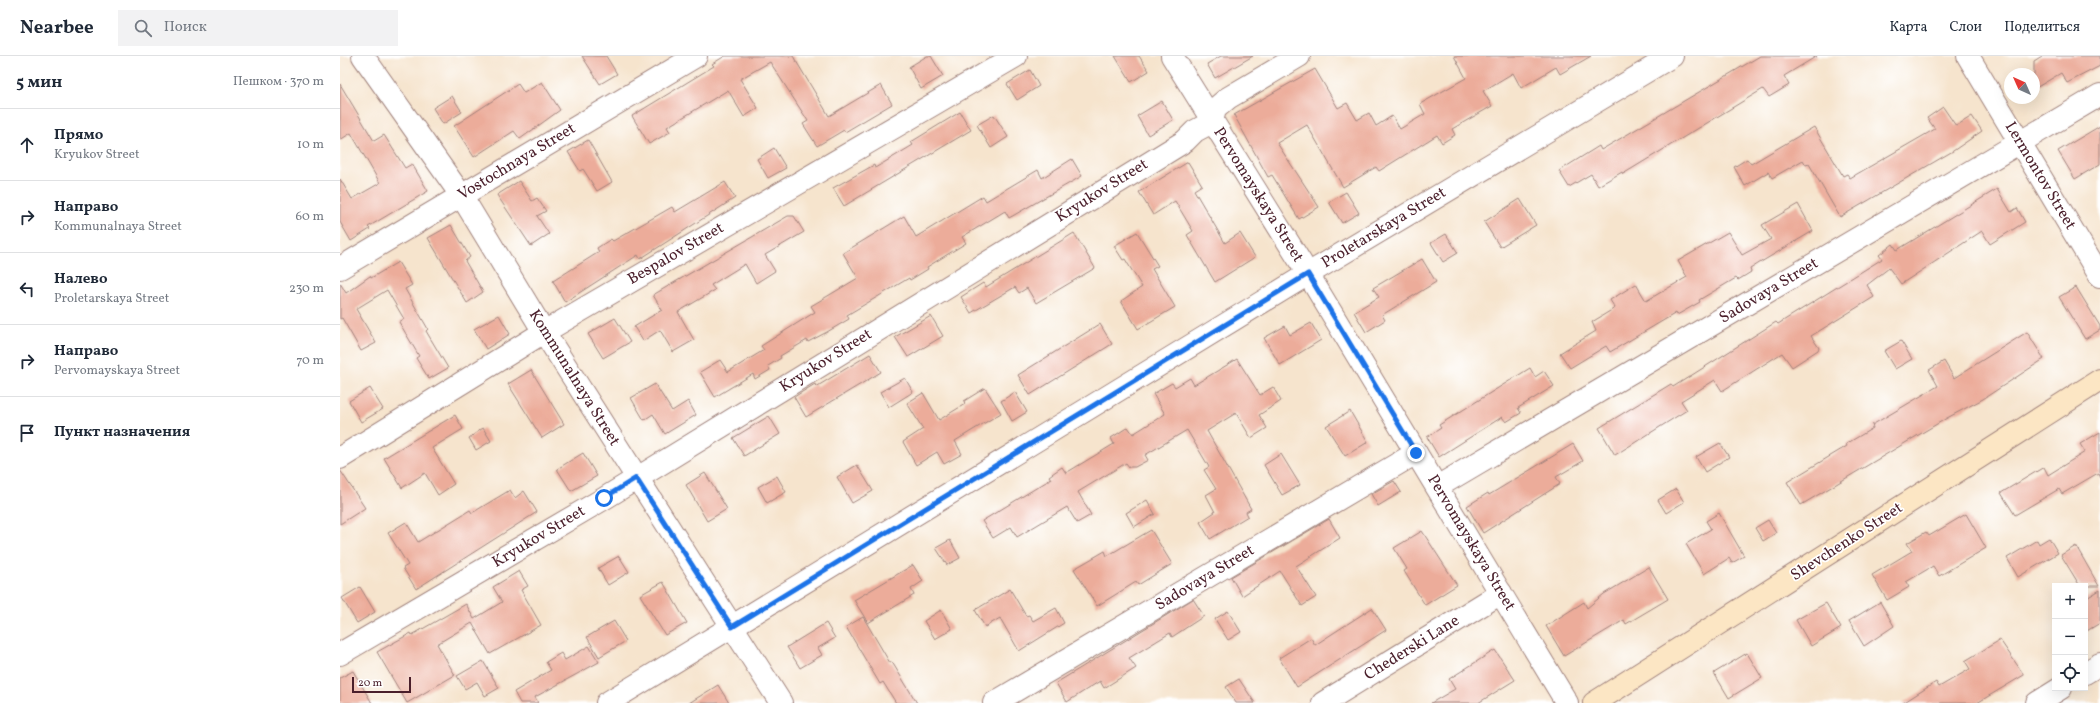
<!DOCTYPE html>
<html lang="ru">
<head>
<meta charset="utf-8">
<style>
  :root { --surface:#fff; --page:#f2f2f3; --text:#1f2937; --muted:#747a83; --line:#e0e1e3 }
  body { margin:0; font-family:Vollkorn,serif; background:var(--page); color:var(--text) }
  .controls { position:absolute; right:12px; bottom:12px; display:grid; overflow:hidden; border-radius:0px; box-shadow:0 4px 16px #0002 }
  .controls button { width:36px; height:36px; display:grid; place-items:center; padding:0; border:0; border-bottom:1px solid var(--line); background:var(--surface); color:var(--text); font:20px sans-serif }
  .compass { position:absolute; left:1664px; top:12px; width:36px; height:36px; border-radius:50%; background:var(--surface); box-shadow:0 4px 16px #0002; rotate:315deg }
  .scale { position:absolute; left:12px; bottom:10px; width:59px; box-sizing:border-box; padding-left:4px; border:2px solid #4a1f2b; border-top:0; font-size:11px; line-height:14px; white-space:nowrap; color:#4a1f2b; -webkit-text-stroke:3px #fff; paint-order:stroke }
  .stop { position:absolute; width:12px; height:12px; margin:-9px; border:3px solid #1a73e8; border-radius:50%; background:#fff }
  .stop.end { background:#1a73e8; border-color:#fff; box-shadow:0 1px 4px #0008 }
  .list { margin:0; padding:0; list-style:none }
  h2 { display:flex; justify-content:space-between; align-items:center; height:52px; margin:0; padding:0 16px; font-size:17px }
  h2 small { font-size:13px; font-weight:400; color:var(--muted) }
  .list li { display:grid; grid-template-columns:26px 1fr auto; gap:12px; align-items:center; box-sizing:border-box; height:72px; padding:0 16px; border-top:1px solid var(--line) }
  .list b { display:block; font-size:15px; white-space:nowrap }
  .list p { margin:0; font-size:13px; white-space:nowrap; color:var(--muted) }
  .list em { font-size:13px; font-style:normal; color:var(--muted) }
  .icon { flex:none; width:22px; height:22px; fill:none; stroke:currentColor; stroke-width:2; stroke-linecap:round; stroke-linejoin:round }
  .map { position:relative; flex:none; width:1760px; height:647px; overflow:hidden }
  header { display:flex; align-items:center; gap:24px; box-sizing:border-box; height:56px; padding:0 20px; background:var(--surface); border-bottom:1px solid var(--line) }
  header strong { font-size:19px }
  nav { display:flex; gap:22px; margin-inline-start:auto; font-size:14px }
  .search { width:280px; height:36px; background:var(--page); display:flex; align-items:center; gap:10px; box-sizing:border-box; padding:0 14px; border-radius:0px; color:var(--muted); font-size:15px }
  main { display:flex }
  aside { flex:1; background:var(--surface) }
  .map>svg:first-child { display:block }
  .building { fill:#ecac9a }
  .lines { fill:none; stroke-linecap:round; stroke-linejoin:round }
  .street-casing { stroke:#a0827c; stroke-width:24 }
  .secondary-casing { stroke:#a0827c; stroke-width:24 }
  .street { stroke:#fff; stroke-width:22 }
  .secondary { stroke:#fce6c4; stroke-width:22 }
  .route { stroke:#1a73e8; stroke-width:5 }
  .labels { text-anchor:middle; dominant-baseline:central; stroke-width:3.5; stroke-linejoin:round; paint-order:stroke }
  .street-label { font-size:16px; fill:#4a1f2b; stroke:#fff }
</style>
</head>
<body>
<header>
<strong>Nearbee</strong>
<div class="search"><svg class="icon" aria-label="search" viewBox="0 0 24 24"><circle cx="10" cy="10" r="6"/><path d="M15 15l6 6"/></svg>Поиск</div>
<nav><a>Карта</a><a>Слои</a><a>Поделиться</a></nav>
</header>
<main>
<aside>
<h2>5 мин<small>Пешком · 370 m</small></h2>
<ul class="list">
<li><svg class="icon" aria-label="ahead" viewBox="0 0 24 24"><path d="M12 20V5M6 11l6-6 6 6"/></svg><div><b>Прямо</b><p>Kryukov Street</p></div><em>10 m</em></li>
<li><svg class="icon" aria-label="right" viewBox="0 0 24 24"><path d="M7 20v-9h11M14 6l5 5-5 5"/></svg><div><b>Направо</b><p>Kommunalnaya Street</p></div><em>60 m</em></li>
<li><svg class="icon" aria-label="left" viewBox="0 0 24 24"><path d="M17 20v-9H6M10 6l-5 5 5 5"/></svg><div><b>Налево</b><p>Proletarskaya Street</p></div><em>230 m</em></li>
<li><svg class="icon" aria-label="right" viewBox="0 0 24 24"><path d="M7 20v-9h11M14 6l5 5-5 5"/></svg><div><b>Направо</b><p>Pervomayskaya Street</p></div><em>70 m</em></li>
<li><svg class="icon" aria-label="arrive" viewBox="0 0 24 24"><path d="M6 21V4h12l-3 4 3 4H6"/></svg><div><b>Пункт назначения</b></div></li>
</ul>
</aside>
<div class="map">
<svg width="1760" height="647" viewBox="0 0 1760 647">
  <rect width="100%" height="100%" fill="#fff"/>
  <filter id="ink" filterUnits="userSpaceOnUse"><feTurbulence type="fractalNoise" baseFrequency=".025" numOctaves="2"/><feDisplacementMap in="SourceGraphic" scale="8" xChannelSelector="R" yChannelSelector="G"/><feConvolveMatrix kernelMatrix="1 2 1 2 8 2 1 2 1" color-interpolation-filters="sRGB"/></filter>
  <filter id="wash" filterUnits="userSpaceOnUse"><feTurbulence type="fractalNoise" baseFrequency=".012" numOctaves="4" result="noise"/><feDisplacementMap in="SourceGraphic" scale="16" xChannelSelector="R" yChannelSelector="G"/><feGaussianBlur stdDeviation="0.9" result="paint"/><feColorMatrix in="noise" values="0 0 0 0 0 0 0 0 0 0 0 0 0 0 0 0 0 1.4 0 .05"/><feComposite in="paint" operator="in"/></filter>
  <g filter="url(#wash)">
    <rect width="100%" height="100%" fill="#f6e4cd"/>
    <g id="blocks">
      <g class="building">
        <path d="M242 0H266L277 18 260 28Z"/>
        <path d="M385 0H453L489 60 541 29 552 48 505 76 504 74 477 90 463 68 468 65 430 6 400 23 418 52 404 61 388 34 327 71 330 76 309 88 292 60 374 10 372 8Z"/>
        <path d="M587 0H591L603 20 581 33 569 11Z"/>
        <path d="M775 0H799L809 15 791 26Z"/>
        <path d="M881 0H913L875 22 867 8Z"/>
        <path d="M1114 0H1251L1220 18 1216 11 1181 32 1173 17 1143 35 1152 50 1112 73 1115 79 1102 87 1097 79 1039 115 1036 111 1003 131 967 69 937 87 979 151 959 163 932 119 928 121 894 59 975 13 998 52 1007 47 1017 64 1029 57 1036 70 1052 60 1060 73 1085 58 1080 48 1126 22Z"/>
        <path d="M1420 0H1477L1444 20 1449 29 1429 41 1423 33 1283 118 1282 116 1258 130 1251 118 1229 131 1219 115 1259 90 1261 94Z"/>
        <path d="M1702 0H1760V10L1727 27 1721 17 1694 33V5Z"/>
        <path d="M690 14 699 30 677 44 667 28Z"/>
        <path d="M202 26 220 54 180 83 174 75 134 101 114 70 178 28 184 37Z"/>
        <path d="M0 28 34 85 44 79 65 112 72 108 88 135 28 171 30 173 11 185 0 166V123L12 143 40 127 11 77 0 84Z"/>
        <path d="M112 40 122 56 103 68 93 52Z"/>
        <path d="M822 45 833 64 808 79 797 60Z"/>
        <path d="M1603 51 1616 70 1632 60 1642 75 1613 95 1500 161 1469 108 1466 109 1463 104 1432 122 1428 116 1405 130 1394 111 1407 103 1411 108 1474 71 1503 120 1507 118 1510 122 1595 73 1587 62Z"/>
        <path d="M620 56 631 74 504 150 493 132 534 109 535 112 573 89 571 86Z"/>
        <path d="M654 59 668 81 651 92 637 69Z"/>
        <path d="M1760 70V108L1735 123 1718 95Z"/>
        <path d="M248 84 272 126 257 135 243 113 240 115 228 96Z"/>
        <path d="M434 92 446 112 428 122 417 103Z"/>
        <path d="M732 103 742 120 669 162 665 155 622 181 626 187 587 211 588 213 570 224 569 222 507 259 509 263 487 276 468 286 467 284 440 300 441 302 428 310 430 314 415 323 413 318 375 341 360 316 380 304 388 316 424 294 421 290 475 256 471 250 518 222 503 197 564 160 576 181 643 140 646 145 698 114 702 122Z"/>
        <path d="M848 106 862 129 854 134 885 187 900 177 915 201 875 226 847 179 853 175 835 145 813 159 799 136Z"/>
        <path d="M179 125 192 145 197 142 206 155 197 160 209 178 191 190 157 139Z"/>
        <path d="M385 126 395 142 300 203 298 199 225 246 213 225 259 196 257 192 271 183 273 185 332 151 335 156Z"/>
        <path d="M1657 133 1671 156 1677 152 1685 166 1650 188 1642 175 1561 228 1549 212 1527 229 1534 241 1471 280 1479 292 1478 294 1452 311 1442 297 1382 335 1375 324 1341 345 1347 354 1275 399 1259 372 1331 328 1333 331 1436 266 1438 268 1542 203 1539 199 1553 188 1557 194Z"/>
        <path d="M1006 136 1019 157 1002 167 989 146Z"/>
        <path d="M1180 143 1196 169 1160 191 1144 166Z"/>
        <path d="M1458 148 1473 175 1421 206 1410 213 1411 216 1398 224 1396 222 1359 244 1360 246 1337 259 1336 257 1270 296 1266 290 1230 312 1220 297 1256 275 1252 266 1275 252 1270 244 1296 228 1306 245 1347 221 1338 205 1388 176 1402 199 1431 183 1422 169Z"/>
        <path d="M448 160H454L464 176 425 199 435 215 416 227 405 208 371 229 375 234 338 256 354 284 333 296 320 274 303 285 294 271 322 254 313 239Z"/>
        <path d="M111 169 130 201 125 205 143 236 127 247 88 182Z"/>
        <path d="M797 176 818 210 812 213 835 251 798 273 781 245 802 231 785 203 783 204 774 190Z"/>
        <path d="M734 177 755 212 696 247 687 232 679 237 675 231 631 257 621 241 643 227 646 231Z"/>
        <path d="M1106 178 1118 197 1103 206 1091 187Z"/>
        <path d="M1082 203 1096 226 1042 259 1045 264 1026 276 1014 256 1039 241 1033 232Z"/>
        <path d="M58 206 72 229 65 233 88 273 86 275 108 312 89 323 76 302 79 300 59 266 64 263 47 234 16 253 36 287 21 295 2 262 0 263V227L6 237 30 220 31 222Z"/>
        <path d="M1736 231 1760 270V274L1745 283 1719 241Z"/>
        <path d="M159 259 170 278 146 293 134 273Z"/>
        <path d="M591 260 603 280 568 301 555 281Z"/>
        <path d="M275 262 290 286 263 302 248 278Z"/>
        <path d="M971 267 981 284 940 309 924 282 945 270 950 279Z"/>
        <path d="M760 268 772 288 690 339 678 319Z"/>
        <path d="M1687 276 1704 303 1643 343 1607 362 1461 449 1447 426 1507 390 1506 388 1533 372 1532 369 1598 330 1589 314 1604 305 1614 322Z"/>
        <path d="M1561 285 1572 303 1555 313 1544 295Z"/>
        <path d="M530 298 541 316 466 361 454 341 475 328 476 331Z"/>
        <path d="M897 303 920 339 933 331 941 345 919 359 927 372 911 382 896 357 867 375 911 453 906 456 908 460 870 483 860 466 875 456 866 439 876 433 864 414 869 411 847 374 805 399 808 404 795 411H789L786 407 738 436 751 459 737 467 727 451 677 481 671 471 653 482 642 465 711 423 709 420 722 411 726 417 774 388 771 382 788 371 793 378 825 358 813 338 832 327 835 331 850 322 854 329Z"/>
        <path d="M1190 312 1195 321 1204 315 1214 330 1178 352 1181 357 1166 366 1162 361 1099 401 1087 381 1101 372 1099 369Z"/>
        <path d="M191 314 224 368 202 382 168 328Z"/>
        <path d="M565 322 573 336 549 351 540 336Z"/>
        <path d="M315 328 332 355 348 345 356 359 325 378 313 358 304 364 291 342Z"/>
        <path d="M30 332 43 353 21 366 9 345Z"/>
        <path d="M645 332 661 357 615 385 622 398 604 408 597 396 576 409 563 386 583 373 567 347 583 337 599 364 625 348 624 345Z"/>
        <path d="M675 336 687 356 672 365 661 345Z"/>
        <path d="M1010 355 1028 386 1005 400 986 370Z"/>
        <path d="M115 359 123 373 92 392 114 428 98 439 85 417 62 432 44 402Z"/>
        <path d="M429 360 440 378 404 400 393 382Z"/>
        <path d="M143 372 151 385 136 394 129 382Z"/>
        <path d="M1760 376V421L1758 417 1722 438 1719 433 1675 459 1661 437 1704 411 1708 419 1745 396 1740 388Z"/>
        <path d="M1380 387 1389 401 1365 416 1356 401Z"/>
        <path d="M1233 388 1243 405 1216 421 1220 428 1143 477 1127 450 1148 437 1149 439Z"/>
        <path d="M243 397 257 420 231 435 217 413Z"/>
        <path d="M941 398 960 429 942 439 924 409Z"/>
        <path d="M517 409 533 435 512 447 497 421Z"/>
        <path d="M0 414 25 452 0 468Z"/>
        <path d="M365 417 387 453 367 465 346 429Z"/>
        <path d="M437 420 446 436 427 447 418 431Z"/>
        <path d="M1054 425 1061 436 1038 450 1031 438Z"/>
        <path d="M1336 433 1344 446 1326 457 1318 444Z"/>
        <path d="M170 434 175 442 184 435 197 456 76 533 63 512 68 509 48 477 66 466 78 486 130 454 132 457Z"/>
        <path d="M807 444 815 458 794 471 786 457Z"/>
        <path d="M1379 457 1404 500 1392 507 1389 502 1364 518 1346 488 1371 473 1366 465Z"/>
        <path d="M1626 458 1646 492 1599 520 1593 510 1566 526 1569 531 1547 544 1532 519 1572 495 1567 487 1586 476 1589 480Z"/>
        <path d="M989 463 1000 482 956 510 976 541 962 550 940 515 902 540 891 521Z"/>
        <path d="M1428 464 1436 477 1423 485 1415 472Z"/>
        <path d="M811 474 832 508 798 529 796 526 757 550 734 513 765 495 767 500Z"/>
        <path d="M1082 475 1117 529 1085 549 1064 515 1067 513 1054 492Z"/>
        <path d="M1709 482 1718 497 1678 521 1667 502 1697 484 1699 488Z"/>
        <path d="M610 484 620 502 607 509 596 492Z"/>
        <path d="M1736 490 1759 530H1740L1721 499Z"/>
        <path d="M279 500 289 516 268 529 258 512Z"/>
        <path d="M573 509 583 525 571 533 574 539 528 567 514 544Z"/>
        <path d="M1309 511 1328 543 1286 568 1284 564 1224 600 1206 570 1244 546 1247 552 1264 538Z"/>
        <path d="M179 515 188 530 181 534 201 569 150 598 132 567 97 588 115 619 67 647 37 596 71 577 72 579 126 548 134 563 162 546 153 531Z"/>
        <path d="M323 526 347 567 325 579 300 539Z"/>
        <path d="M20 531 35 556 17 567 2 542Z"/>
        <path d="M670 533 686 560 689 559 693 565 716 552 724 567 679 595 660 562 645 571 635 554Z"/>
        <path d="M1760 534V567L1745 576V543Z"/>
        <path d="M853 543 864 560 832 581 830 577 789 602 796 612 764 632 760 625 727 646 716 627Z"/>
        <path d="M1540 546 1554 570 1524 590 1509 565Z"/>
        <path d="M1486 547 1501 572 1471 590 1456 564Z"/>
        <path d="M1032 552 1046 574 957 631 939 602 971 582 975 589Z"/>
        <path d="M601 554 612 573 595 583 584 565Z"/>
        <path d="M888 555 901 576 888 584 875 563Z"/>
        <path d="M523 561 550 607 552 606 577 647H556L543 626 540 628 506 571Z"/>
        <path d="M274 565 286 585 259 601 247 581Z"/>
        <path d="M486 567 495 582 478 592 482 599 460 612 447 591Z"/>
        <path d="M1660 584 1684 619 1637 647H1563L1596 626 1599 631 1630 613 1625 605Z"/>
        <path d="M249 590 259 606 195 641 198 647H180L174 636 211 614 206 606 221 597 225 604Z"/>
        <path d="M1155 594 1175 624 1138 647H1091L1115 633 1109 623Z"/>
        <path d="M1407 597 1422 622 1389 642 1374 617Z"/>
        <path d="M143 605 159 632 145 640 137 626 125 633 117 620Z"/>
        <path d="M13 615 32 647H0V622Z"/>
        <path d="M899 623 915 647H896L886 631Z"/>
        <path d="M378 629 389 647H349Z"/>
      </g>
    </g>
  </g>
  <g filter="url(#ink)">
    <use href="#blocks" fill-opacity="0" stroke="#a0827c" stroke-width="1"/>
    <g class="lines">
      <defs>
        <g id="street">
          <path d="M23 0 121 139 204 276 441 647"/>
          <path d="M832 0 968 218 1227 647"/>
          <path d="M1628 0 1760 220"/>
          <path d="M0 212 356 0"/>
          <path d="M0 402 204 276 676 0"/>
          <path d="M1097 431 1760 39"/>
          <path d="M0 598 265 442 845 85 855 75 872 66 875 53 888 42 959 0"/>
          <path d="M1745 617 1760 608"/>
          <path d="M267 647 968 218 1332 0"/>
          <path d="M654 647 1076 397"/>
          <path d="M983 647 1161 537"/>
          <path d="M1697 647 1721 632"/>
        </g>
        <path id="secondary" d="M1254 647 1760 324"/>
      </defs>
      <use href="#street" class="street-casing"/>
      <use href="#secondary" class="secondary-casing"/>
      <use href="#street" class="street"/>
      <use href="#secondary" class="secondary"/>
    </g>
  </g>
  <g class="lines" filter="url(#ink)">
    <path class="route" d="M264 442 296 422 392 571 968 218 1076 397"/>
  </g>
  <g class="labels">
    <g class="street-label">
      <text transform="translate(177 106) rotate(-31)">Vostochnaya Street</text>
      <text transform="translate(1700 120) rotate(59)">Lermontov Street</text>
      <text transform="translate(762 135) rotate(-32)">Kryukov Street</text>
      <text transform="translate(918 139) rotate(58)">Pervomayskaya Street</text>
      <text transform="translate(1044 172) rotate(-31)">Proletarskaya Street</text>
      <text transform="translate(336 198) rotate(-30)">Bespalov Street</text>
      <text transform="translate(1429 235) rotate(-31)">Sadovaya Street</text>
      <text transform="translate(486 305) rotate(-32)">Kryukov Street</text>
      <text transform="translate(234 322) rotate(58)">Kommunalnaya Street</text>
      <text transform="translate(199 481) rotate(-31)">Kryukov Street</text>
      <text transform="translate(1507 486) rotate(-33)">Shevchenko Street</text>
      <text transform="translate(1131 487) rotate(59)">Pervomayskaya Street</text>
      <text transform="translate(865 522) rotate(-31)">Sadovaya Street</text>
      <text transform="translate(1072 592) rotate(-32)">Chederski Lane</text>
    </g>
  </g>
</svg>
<div class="controls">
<button>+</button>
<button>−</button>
<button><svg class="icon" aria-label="locate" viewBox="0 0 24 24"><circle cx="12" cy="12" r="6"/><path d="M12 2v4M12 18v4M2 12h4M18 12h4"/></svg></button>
</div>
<svg class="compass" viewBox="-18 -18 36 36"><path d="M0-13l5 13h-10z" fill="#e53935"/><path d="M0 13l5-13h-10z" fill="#747a83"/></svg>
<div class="scale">20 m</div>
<div class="stop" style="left:264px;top:442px"></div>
<div class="stop end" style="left:1076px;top:397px"></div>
</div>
</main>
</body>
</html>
